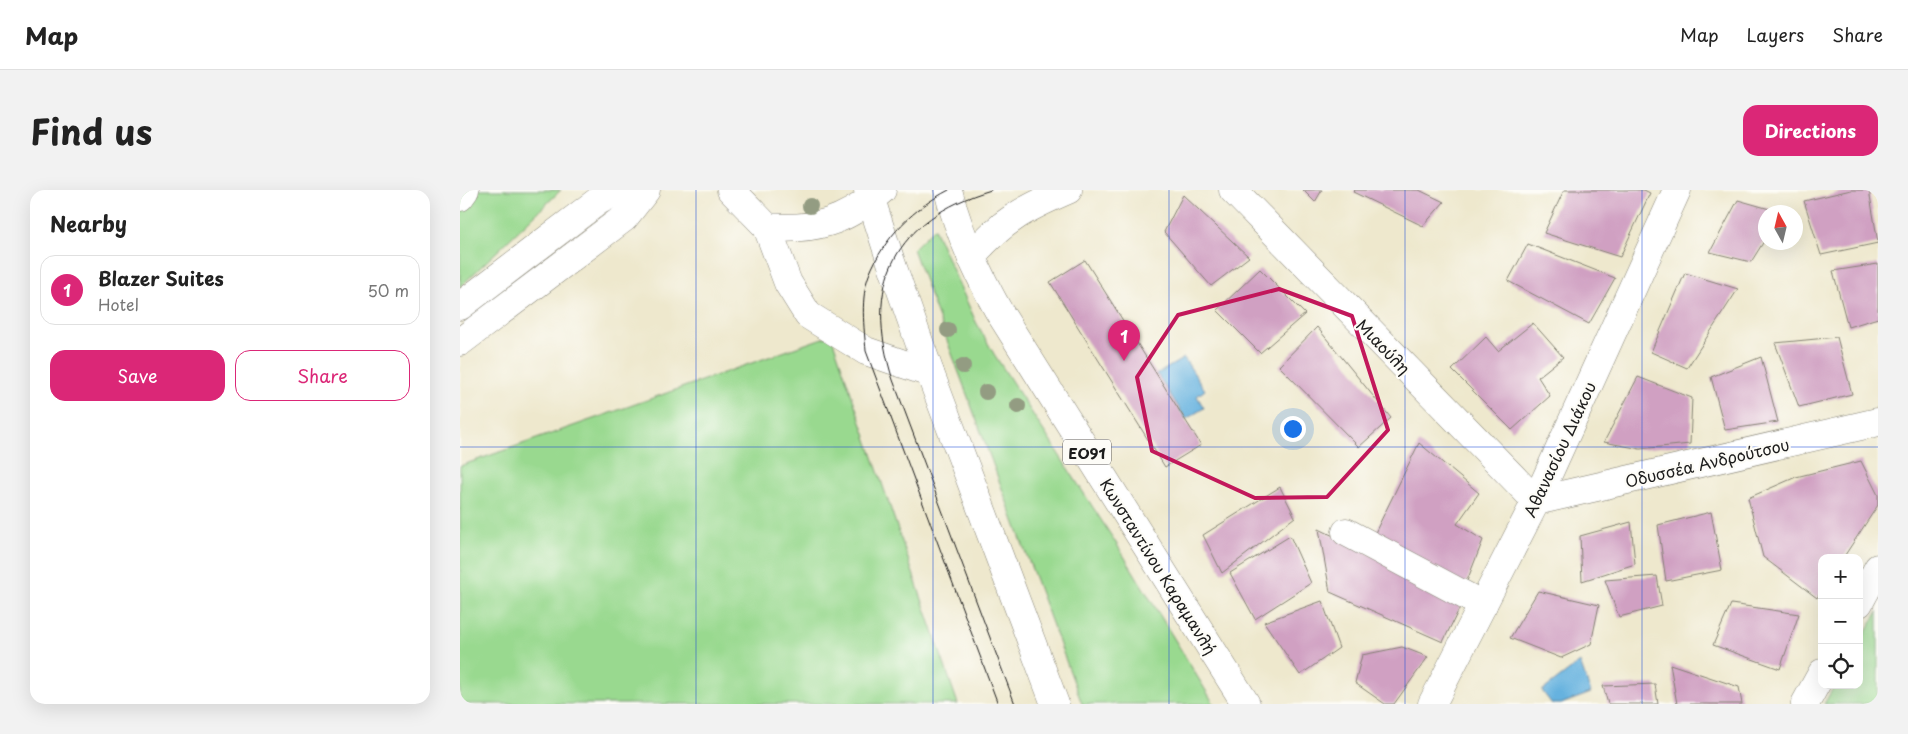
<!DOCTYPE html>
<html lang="en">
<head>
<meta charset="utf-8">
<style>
  :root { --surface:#fff; --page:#f2f2f2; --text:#222; --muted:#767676; --line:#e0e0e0; --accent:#db2777 }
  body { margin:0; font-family:"Playpen Sans",sans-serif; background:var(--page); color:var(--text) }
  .controls { position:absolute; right:15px; bottom:15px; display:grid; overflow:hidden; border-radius:10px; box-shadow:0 5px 20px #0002 }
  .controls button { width:45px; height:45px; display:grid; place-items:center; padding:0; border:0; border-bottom:1px solid var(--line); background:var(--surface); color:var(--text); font:25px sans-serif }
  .compass { position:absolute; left:1298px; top:15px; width:45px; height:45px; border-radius:50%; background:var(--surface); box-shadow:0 5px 20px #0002; rotate:352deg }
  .you { position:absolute; left:832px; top:238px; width:18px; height:18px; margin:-12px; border:4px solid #fff; border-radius:50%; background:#1a73e8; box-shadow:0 0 0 8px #1a73e833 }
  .badge { display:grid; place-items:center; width:32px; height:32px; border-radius:50%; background:var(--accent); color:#fff; font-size:16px; font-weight:700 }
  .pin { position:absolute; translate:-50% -41px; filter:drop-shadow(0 1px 2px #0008) }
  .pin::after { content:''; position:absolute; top:26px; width:18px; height:15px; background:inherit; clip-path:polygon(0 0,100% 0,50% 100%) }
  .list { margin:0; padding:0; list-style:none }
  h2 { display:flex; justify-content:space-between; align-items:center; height:65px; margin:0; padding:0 20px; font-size:21px }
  h2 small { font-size:16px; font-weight:400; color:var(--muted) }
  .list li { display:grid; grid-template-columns:32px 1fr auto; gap:15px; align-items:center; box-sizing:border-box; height:70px; margin:0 10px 10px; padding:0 10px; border:1px solid var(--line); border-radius:15px }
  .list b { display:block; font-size:19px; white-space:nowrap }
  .list p { margin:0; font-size:16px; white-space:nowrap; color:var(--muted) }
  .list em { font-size:16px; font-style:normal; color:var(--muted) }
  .actions { display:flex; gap:10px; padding:15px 20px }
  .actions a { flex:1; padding:11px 0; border:1px solid var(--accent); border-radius:15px; text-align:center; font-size:18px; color:var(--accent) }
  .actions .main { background:var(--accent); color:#fff }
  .icon { flex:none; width:28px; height:28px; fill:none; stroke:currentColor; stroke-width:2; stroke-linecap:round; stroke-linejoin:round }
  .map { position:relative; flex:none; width:1418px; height:514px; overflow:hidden; border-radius:15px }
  header { display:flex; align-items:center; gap:30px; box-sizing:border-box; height:70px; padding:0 25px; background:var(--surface); border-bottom:1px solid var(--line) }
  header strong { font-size:24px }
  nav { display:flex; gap:28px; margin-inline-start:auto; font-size:18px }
  .intro { display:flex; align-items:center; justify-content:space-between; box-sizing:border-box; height:120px; padding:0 30px }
  h1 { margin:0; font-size:35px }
  .button { padding:12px 22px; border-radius:15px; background:var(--accent); color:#fff; font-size:18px; font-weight:700 }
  main { display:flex; gap:30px; padding:0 30px }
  aside { flex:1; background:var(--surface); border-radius:15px; box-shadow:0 5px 20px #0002 }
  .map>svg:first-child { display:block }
  .green { fill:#99d98f; stroke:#5a7a56 }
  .water { fill:#66b2df; stroke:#41677e }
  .building { fill:#d0a0c2 }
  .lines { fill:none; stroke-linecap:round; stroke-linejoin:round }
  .minor-casing { stroke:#858274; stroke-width:29 }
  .major-casing { stroke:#858274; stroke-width:29 }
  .highway-casing { stroke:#858274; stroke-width:29 }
  .minor { stroke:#fff; stroke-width:28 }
  .major { stroke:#fff; stroke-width:28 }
  .highway { stroke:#fff; stroke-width:28 }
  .tram { stroke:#1c1c1c; stroke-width:1 }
  .tree { fill:#939c82 }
  .marked { fill:none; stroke:#c2185b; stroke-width:4; stroke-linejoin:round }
  .grid { fill:none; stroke:#1d4ed8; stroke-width:1; stroke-opacity:0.55 }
  .labels { text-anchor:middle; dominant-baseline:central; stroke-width:4.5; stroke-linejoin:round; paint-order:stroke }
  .shield { fill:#fdfcf7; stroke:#605f5e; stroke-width:1 }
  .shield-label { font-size:15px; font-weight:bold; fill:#1c1c1c }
  .street-label { font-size:16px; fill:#1c1c1c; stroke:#fdfcf7 }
</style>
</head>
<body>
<header>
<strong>Map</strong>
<nav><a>Map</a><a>Layers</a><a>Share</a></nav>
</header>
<div class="intro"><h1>Find us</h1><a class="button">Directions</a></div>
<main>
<aside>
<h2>Nearby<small></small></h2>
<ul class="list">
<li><span class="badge">1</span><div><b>Blazer Suites</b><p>Hotel</p></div><em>50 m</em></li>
</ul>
<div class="actions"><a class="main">Save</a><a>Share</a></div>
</aside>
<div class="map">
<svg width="1418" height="514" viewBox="0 0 1418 514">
  <rect width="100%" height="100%" fill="#fdfcf7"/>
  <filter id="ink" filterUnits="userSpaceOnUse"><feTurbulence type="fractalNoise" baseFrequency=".02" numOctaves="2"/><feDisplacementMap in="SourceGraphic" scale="10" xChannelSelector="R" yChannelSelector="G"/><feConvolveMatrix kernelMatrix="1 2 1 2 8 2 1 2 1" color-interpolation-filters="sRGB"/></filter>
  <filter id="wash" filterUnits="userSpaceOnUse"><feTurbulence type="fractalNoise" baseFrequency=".0096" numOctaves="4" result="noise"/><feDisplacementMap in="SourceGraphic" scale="20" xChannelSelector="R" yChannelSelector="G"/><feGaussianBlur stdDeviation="1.12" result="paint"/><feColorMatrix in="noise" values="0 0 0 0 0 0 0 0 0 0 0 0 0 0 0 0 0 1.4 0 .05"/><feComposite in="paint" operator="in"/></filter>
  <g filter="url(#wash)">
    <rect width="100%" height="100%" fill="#eee8cd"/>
    <g class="green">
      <path d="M0 0H101L0 97Z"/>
      <path d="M474 38 516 132 534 164 656 353 754 514H622L453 59Z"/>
      <path d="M371 145 498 514H0V276Z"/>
      <path d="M1418 421V514H1364L1375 495H1399V454Z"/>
    </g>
    <g class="water">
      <path d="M724 168 745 200 737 206 744 218 726 229 697 184Z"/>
      <path d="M1120 472 1131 503 1101 514H1092L1082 501Z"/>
    </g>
    <g id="blocks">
      <g class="building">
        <path d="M843 0H862L855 12Z"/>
        <path d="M895 0H959L984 12 963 36 893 2Z"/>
        <path d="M1104 0H1184L1190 3 1160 67 1084 43Z"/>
        <path d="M1391 0H1409L1418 53 1361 65 1344 11Z"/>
        <path d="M723 5 789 67 751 96 704 42Z"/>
        <path d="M1278 10 1320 22H1306V48L1291 72 1250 62Z"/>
        <path d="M1068 54 1155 88 1129 134 1048 91Z"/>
        <path d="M625 70 741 255 705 277 590 92Z"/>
        <path d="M1418 74V128L1388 137 1373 81Z"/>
        <path d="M800 79 845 124 800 163 757 120Z"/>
        <path d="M1225 83 1278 99 1227 178 1191 162Z"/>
        <path d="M1073 133 1103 167 1078 187 1090 206 1052 240 992 180 1026 147 1038 161Z"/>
        <path d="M857 137 931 228 899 257 819 176Z"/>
        <path d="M1377 147 1392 204 1339 217 1315 153Z"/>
        <path d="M1301 167 1318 232 1265 240 1251 187Z"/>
        <path d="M1178 187 1232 208 1230 254 1180 259 1144 252Z"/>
        <path d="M959 253 1019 303 997 334 1023 350 1005 396 911 351Z"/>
        <path d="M1401 271 1418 305V315L1383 368H1362V400L1357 408 1303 367 1288 308 1336 287Z"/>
        <path d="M820 297 835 327 762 383 743 345Z"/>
        <path d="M1251 322 1262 380 1206 391 1198 335Z"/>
        <path d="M1171 332 1175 374 1122 391 1120 346Z"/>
        <path d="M859 339 1004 409 983 452 870 402Z"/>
        <path d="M830 346 851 393 795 429 770 383Z"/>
        <path d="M1197 386 1202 416 1159 427 1145 390Z"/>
        <path d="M1078 401 1139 415 1131 454 1101 468 1050 448Z"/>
        <path d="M862 411 879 458 840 485 804 432Z"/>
        <path d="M1271 414 1339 424 1320 479 1253 455Z"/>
        <path d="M942 457 968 467 934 514H925L895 493 902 465Z"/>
        <path d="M1210 474 1279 497 1282 514H1217Z"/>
        <path d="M1195 494 1198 514H1148L1143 496Z"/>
      </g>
    </g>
  </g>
  <g filter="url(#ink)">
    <use href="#blocks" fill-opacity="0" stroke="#858274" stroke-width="1"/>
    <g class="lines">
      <defs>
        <g id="minor">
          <path d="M271 0 307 37C355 41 385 32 422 0"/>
          <path d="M773 0 1076 311 1418 232"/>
          <path d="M0 7 5 0"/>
          <path d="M307 37 328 93 348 125 406 161 470 183"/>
          <path d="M0 116 138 11 159 0"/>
          <path d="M0 152 164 28 186 0"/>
          <path d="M886 342 1023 415"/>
          <path d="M1399 413 1418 378"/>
          <path d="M972 514 1076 311 1217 0"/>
          <path d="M1345 514 1362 483"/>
        </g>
        <path id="major" d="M511 67C541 31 566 18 608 0"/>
        <g id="highway">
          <path d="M408 0 431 72 470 183 595 514"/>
          <path d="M488 0C498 42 517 82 538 120L786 514"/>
        </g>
      </defs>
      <use href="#minor" class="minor-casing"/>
      <use href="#major" class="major-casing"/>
      <use href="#highway" class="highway-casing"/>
      <use href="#minor" class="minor"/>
      <use href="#major" class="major"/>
      <use href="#highway" class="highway"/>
      <g class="tram">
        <path d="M489 0C454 18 424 47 409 85 400 108 404 137 406 161L538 514"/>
        <path d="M531 0C434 29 402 94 433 190L555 514"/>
      </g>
    </g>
    <g class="tree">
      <circle cx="350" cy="16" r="8"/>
      <circle cx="488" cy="140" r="8"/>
      <circle cx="503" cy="176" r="8"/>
      <circle cx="526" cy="202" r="8"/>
      <circle cx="558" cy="216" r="8"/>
    </g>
  </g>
  <path class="marked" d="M819 99 892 126 928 240 867 307 795 308 692 261 677 187 718 125Z"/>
  <path class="grid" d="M236 0V514M473 0V514M709 0V514M945 0V514M1182 0V514M0 257H1418"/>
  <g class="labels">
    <rect class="shield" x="603" y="249.5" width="48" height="25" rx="4"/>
    <g class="shield-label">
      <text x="627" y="262">ΕΟ91</text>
    </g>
    <g class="street-label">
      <text transform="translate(924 156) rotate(46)">Μιαούλη</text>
      <text transform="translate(1099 259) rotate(-65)">Αθανασίου Διάκου</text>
      <text transform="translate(1247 272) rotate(-13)">Οδυσσέα Ανδρούτσου</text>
      <text transform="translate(699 376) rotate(58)">Κωνσταντίνου Καραμανλή</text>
    </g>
  </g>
</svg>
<div class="controls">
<button>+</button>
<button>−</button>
<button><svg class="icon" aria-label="locate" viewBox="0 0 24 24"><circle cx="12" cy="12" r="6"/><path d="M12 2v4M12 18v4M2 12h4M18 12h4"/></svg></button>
</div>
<svg class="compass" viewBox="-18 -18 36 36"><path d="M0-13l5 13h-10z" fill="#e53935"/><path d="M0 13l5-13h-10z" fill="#767676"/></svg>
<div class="you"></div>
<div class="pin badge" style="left:664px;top:171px">1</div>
</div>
</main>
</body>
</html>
